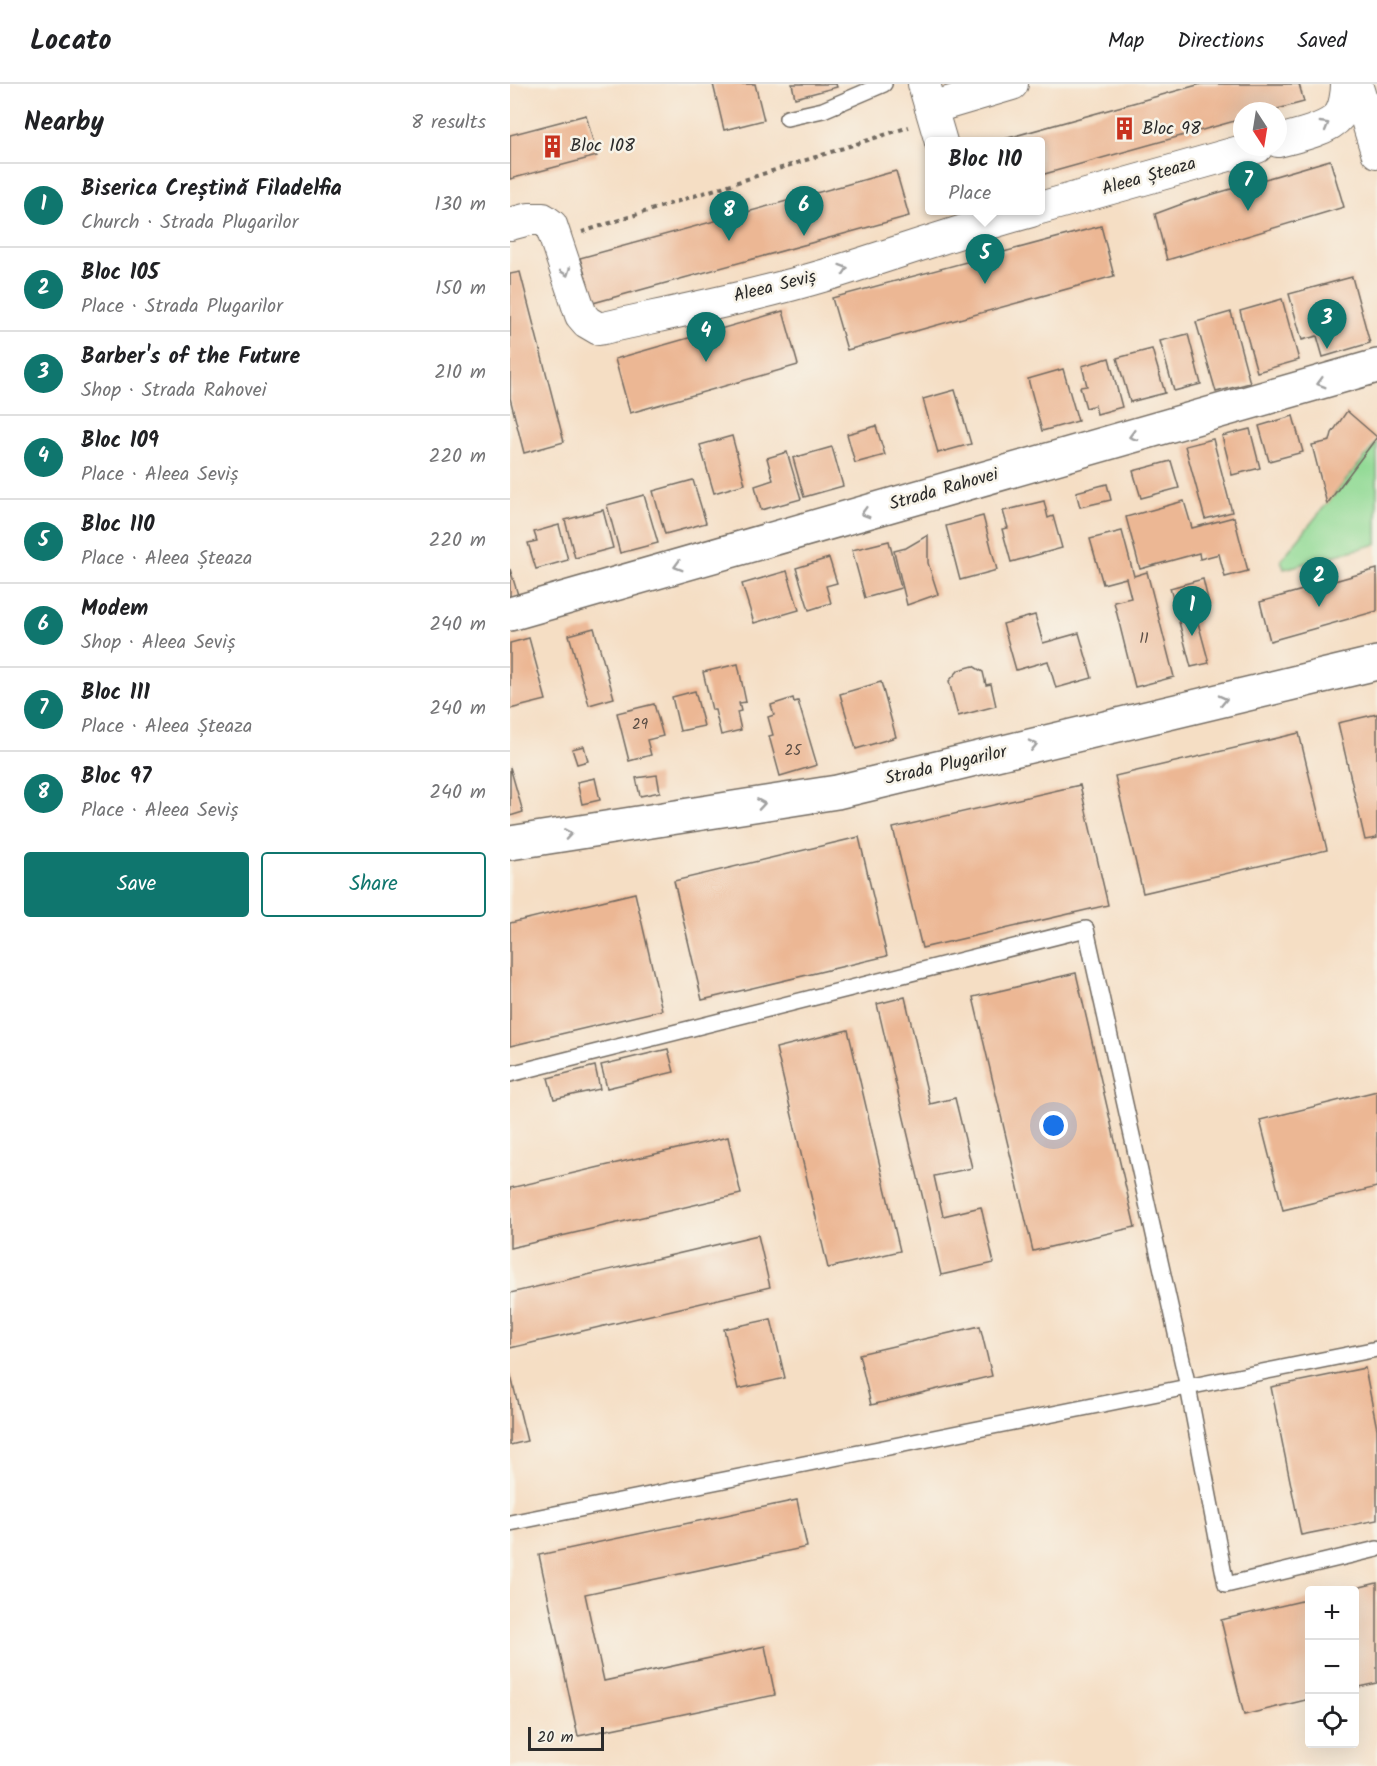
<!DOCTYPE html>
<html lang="en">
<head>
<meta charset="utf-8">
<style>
  :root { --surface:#fff; --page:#f6f6f6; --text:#202124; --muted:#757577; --line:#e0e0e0; --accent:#0f766e }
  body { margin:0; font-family:Kalam,sans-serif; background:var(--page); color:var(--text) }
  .controls { position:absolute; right:18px; bottom:18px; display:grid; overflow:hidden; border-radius:6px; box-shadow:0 6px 24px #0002 }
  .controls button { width:54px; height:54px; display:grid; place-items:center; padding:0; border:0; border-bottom:2px solid var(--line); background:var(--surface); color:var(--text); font:30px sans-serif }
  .compass { position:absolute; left:723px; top:18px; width:54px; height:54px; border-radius:50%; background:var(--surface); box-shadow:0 6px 24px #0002; rotate:168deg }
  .scale { position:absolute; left:18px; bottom:15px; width:76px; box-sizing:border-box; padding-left:6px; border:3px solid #2b2b2b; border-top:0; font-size:16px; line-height:21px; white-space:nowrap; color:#2b2b2b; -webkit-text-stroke:4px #f7f3e8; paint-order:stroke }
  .you { position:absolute; left:544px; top:1042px; width:21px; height:21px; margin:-15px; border:4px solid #fff; border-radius:50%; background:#1a73e8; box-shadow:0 0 0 9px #1a73e833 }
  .badge { display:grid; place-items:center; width:39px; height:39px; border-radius:50%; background:var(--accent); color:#fff; font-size:20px; font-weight:700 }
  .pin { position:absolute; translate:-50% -50px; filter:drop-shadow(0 2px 3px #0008) }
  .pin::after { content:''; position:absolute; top:32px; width:21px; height:18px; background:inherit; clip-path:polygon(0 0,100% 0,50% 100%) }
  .popup { position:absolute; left:415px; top:53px; width:120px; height:78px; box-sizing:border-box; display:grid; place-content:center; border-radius:6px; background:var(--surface); filter:drop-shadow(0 2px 4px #0005); font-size:20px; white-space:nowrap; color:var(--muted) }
  .popup b { font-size:22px; color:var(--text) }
  .popup::after { content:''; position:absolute; left:50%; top:100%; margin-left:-12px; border:12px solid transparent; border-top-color:var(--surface) }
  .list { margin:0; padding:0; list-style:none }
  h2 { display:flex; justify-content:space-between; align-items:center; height:78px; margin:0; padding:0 24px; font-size:26px }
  h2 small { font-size:20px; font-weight:400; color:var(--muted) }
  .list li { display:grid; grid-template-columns:39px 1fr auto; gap:18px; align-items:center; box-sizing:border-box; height:84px; padding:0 24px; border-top:2px solid var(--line) }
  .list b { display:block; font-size:22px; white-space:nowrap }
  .list p { margin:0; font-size:20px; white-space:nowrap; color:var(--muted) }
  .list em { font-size:20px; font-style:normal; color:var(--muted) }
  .actions { display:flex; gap:12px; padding:18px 24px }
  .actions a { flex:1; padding:14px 0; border:2px solid var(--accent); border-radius:6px; text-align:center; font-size:21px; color:var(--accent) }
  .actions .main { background:var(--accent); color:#fff }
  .icon { flex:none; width:33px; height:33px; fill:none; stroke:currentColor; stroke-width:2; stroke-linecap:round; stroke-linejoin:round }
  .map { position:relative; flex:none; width:867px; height:1682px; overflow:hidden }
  header { display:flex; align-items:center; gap:36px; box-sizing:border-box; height:84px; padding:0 30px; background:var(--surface); border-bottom:2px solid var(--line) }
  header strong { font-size:28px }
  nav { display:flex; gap:33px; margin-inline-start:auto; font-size:21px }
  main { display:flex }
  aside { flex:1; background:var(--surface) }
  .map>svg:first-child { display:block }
  .green { fill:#92da95; stroke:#5e8260; stroke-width:1.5 }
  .building { fill:#ecb794 }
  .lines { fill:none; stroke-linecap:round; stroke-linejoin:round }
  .lane-casing { stroke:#726a61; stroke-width:18 }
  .street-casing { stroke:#726a61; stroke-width:34 }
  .secondary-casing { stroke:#726a61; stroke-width:36 }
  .path { stroke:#726a61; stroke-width:4; stroke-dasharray:4.5 4.5; stroke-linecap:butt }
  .lane { stroke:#fff; stroke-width:15 }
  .street { stroke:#fff; stroke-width:32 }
  .secondary { stroke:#fff; stroke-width:33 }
  .oneway { stroke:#a0a0a0 }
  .labels { text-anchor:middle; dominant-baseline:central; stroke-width:5; stroke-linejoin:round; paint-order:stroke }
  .number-label { font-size:15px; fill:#5b4e45 }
  .poi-label { font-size:18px; fill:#2b2b2b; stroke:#f7f3e8; text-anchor:start }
  .street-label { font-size:18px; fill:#2b2b2b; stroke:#f7f3e8 }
</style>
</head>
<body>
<header>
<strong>Locato</strong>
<nav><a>Map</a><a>Directions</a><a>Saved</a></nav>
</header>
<main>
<aside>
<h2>Nearby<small>8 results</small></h2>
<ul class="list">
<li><span class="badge">1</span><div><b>Biserica Creștină Filadelfia</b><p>Church · Strada Plugarilor</p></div><em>130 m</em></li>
<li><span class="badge">2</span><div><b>Bloc 105</b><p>Place · Strada Plugarilor</p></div><em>150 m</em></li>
<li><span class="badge">3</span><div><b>Barber's of the Future</b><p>Shop · Strada Rahovei</p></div><em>210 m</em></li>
<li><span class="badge">4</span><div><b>Bloc 109</b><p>Place · Aleea Seviș</p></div><em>220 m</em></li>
<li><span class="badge">5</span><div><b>Bloc 110</b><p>Place · Aleea Șteaza</p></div><em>220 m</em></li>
<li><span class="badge">6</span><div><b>Modem</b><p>Shop · Aleea Seviș</p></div><em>240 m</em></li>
<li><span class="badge">7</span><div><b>Bloc 111</b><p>Place · Aleea Șteaza</p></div><em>240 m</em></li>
<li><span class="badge">8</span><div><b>Bloc 97</b><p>Place · Aleea Seviș</p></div><em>240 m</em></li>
</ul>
<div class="actions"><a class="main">Save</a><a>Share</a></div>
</aside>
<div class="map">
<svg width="867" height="1682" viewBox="0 0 867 1682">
  <rect width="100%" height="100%" fill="#f7f3e8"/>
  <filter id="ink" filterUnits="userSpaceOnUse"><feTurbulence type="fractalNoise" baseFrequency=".0167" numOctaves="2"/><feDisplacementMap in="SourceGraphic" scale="12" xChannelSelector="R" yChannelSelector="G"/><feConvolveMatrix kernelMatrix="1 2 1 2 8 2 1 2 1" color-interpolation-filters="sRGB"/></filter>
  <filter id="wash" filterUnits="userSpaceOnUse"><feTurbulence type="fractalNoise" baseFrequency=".008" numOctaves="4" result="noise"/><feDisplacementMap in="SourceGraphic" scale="24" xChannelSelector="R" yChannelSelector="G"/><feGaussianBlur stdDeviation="1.35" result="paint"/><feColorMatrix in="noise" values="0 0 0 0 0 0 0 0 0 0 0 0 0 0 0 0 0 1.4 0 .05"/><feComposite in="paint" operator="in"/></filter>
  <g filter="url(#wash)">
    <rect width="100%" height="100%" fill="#f5dec4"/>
    <path class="green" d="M867 358V460L774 485 771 476Z"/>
    <g id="blocks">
      <g class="building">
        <path d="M203 0H245L254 36 214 46Z"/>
        <path d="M282 0H326L327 3 285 14Z"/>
        <path d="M691 0H789L794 18 760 27H732V35L531 91V57H487Z"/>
        <path d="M76 31 87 72 0 95V51Z"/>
        <path d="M820 76 834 123 657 176 645 130 680 117Z"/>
        <path d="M386 87 399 132 83 219 70 174Z"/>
        <path d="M591 142 604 192 337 266 322 214Z"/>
        <path d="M10 188 54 358 14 369 0 314V190Z"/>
        <path d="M842 193 860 259 813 273 807 252 792 256 779 210Z"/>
        <path d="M772 215 789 276 747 288 730 227Z"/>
        <path d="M273 227 288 281 120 329 105 275Z"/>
        <path d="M721 228 740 299 706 308 686 238Z"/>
        <path d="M678 250 691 300 664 307 650 257Z"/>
        <path d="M642 265 655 309 620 318 607 274Z"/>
        <path d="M599 274 612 323 587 330 585 321 576 324 570 303 577 302 572 282Z"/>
        <path d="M553 285 568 337 532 347 518 295Z"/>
        <path d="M445 306 461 360 428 369 413 315Z"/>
        <path d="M837 327 867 353 817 420 802 361 820 357 822 349Z"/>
        <path d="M783 332 793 368 759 377 749 342Z"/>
        <path d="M366 342 375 371 345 379 337 350Z"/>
        <path d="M740 345 750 384 722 391 712 352Z"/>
        <path d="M222 352 235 400 204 409 190 361Z"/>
        <path d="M703 355 722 428 695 435 675 362Z"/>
        <path d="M322 363 333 402 294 413 283 374Z"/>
        <path d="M277 368 291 415 251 426 245 402 263 396 257 374Z"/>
        <path d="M661 377 669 404 631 414 623 387Z"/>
        <path d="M183 396 196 439 155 450 143 407Z"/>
        <path d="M597 400 601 416 570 423 566 408Z"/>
        <path d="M134 411 148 459 110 469 97 421Z"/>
        <path d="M534 417 538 434 543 432 552 464 501 478 492 445 498 444 493 427Z"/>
        <path d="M674 417 682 444 724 433 738 487 715 493 709 470 690 475 689 469 630 485 616 433Z"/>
        <path d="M93 426 103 464 65 474 55 436Z"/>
        <path d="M473 432 487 486 450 496 436 442Z"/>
        <path d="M49 441 58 476 26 485 18 459 27 457 24 448Z"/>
        <path d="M612 447 624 492 637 488 664 593 625 603 604 518 621 514 616 494 593 500 580 455Z"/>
        <path d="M418 451V479L428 510 397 521 384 467 396 464Z"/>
        <path d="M379 457 391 504 355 514 342 466Z"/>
        <path d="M319 474 327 499 316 502 321 519 299 526 286 484Z"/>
        <path d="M0 485 8 511 0 513Z"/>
        <path d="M867 485V527L760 557 750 518Z"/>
        <path d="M277 487 289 526 244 539 232 500Z"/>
        <path d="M693 495 699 520 684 524 699 579 681 583 660 504Z"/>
        <path d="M525 531 533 559 569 549 582 594 546 604 538 577 506 586 493 540Z"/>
        <path d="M84 544 104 614 79 621 59 551Z"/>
        <path d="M19 554 36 616 0 625V559Z"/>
        <path d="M228 580 236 618 229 619 231 627 227 628 231 646 211 651 205 626H202L193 588Z"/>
        <path d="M463 582 473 588 476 601 481 600 486 622 448 632 439 597 449 586Z"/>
        <path d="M371 598 386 653 346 665 330 610Z"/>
        <path d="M185 607 194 642 170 647 162 613Z"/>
        <path d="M283 614 284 618 288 617 307 681 270 692 259 652 263 651 258 633 264 631 261 621Z"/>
        <path d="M144 620 153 652 137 656 141 671 119 677 107 629Z"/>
        <path d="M867 630V754L855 756 828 639Z"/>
        <path d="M789 649 817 766 633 809 605 692Z"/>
        <path d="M74 662 78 677 67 680 62 665Z"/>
        <path d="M0 683 13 728 0 732Z"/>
        <path d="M147 691 150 708 130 712 126 694Z"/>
        <path d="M85 694 90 716 72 720 67 698Z"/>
        <path d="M570 701 598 821 412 864 383 744Z"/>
        <path d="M349 753 377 872 192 916 164 797Z"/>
        <path d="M125 809 152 926 0 962V839Z"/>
        <path d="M566 889 625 1143 523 1167 463 913Z"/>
        <path d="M395 913 420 1020 445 1014 462 1084 424 1092 433 1132 471 1123 484 1179 431 1191 367 920Z"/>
        <path d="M338 946 390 1167 318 1184 266 964Z"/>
        <path d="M158 965 164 988 97 1004 91 981Z"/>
        <path d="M85 982 90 1005 44 1015 38 994Z"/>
        <path d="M867 1007V1103L773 1126 750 1036Z"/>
        <path d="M218 1053 231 1110 0 1164V1104Z"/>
        <path d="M248 1151 260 1203 0 1264V1209Z"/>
        <path d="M261 1235 275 1294 228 1305 214 1245Z"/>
        <path d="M470 1242 482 1292 361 1321 349 1270Z"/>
        <path d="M855 1284 867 1345V1436L791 1451 761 1303Z"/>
        <path d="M0 1288 17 1357 0 1361Z"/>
        <path d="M287 1416 297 1463 75 1510 94 1597 255 1562 265 1611 68 1652 29 1471Z"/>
        <path d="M867 1499V1599L844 1604V1506H838Z"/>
        <path d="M800 1515V1615L734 1631 711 1536Z"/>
      </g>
    </g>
  </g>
  <g filter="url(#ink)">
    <use href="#blocks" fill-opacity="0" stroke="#726a61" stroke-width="1.5"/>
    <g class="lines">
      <defs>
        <g id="lane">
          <path d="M277 34 313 26 374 0"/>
          <path d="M0 990 576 845 678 1303 716 1501 867 1465"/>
          <path d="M0 1439 867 1265"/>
        </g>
        <g id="street">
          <path d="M414 0 431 58"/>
          <path d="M846 0 867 68"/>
          <path d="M421 24 502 0"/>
          <path d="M768 57C784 53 818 46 829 32 835 24 837 9 837 0"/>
          <path d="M530 124 747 63"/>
          <path d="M0 140 19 135H33L41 141 71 231 77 238 89 245C165 228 242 213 316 191 384 170 452 146 521 127"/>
        </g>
        <g id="secondary">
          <path d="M0 530 867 282"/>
          <path d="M0 759 327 708 867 579"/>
        </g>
      </defs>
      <use href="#lane" class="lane-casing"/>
      <use href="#street" class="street-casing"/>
      <use href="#secondary" class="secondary-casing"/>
      <path class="path" d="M72 148 399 43"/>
      <use href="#lane" class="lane"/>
      <use href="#street" class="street"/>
      <use href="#secondary" class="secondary"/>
    </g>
    <defs><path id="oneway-chevron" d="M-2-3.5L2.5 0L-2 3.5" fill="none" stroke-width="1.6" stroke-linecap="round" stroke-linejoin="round" transform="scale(1.5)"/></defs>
    <g class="oneway">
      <use href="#oneway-chevron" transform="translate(815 41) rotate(-30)"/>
      <use href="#oneway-chevron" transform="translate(334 185) rotate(-18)"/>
      <use href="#oneway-chevron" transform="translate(56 188) rotate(71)"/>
      <use href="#oneway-chevron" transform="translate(811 299) rotate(164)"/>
      <use href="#oneway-chevron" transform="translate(623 352) rotate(164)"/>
      <use href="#oneway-chevron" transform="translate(355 429) rotate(164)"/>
      <use href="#oneway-chevron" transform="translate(168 482) rotate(164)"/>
      <use href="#oneway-chevron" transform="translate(713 616) rotate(-13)"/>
      <use href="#oneway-chevron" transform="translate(523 661) rotate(-13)"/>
      <use href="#oneway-chevron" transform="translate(251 720) rotate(-9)"/>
      <use href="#oneway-chevron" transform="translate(58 750) rotate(-9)"/>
    </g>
  </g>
  <defs>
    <symbol id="building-bare" viewBox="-9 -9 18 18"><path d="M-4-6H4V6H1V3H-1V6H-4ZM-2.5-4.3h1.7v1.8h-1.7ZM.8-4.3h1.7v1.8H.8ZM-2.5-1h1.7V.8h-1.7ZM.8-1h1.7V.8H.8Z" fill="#c8321e" stroke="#f7f3e8" stroke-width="2.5" paint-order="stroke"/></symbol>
  </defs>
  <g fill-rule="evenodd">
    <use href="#building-bare" x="598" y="28" width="33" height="33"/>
    <use href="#building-bare" x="26" y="46" width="33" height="33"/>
  </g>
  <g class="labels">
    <g class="number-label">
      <text x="634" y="555">11</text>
      <text x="130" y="641">29</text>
      <text x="283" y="667">25</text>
    </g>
    <g class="poi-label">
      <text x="632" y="45">Bloc 98</text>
      <text x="60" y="62">Bloc 108</text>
    </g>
    <g class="street-label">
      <text transform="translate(639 93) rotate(-16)">Aleea Șteaza</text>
      <text transform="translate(265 203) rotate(-14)">Aleea Seviș</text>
      <text transform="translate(434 406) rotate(-16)">Strada Rahovei</text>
      <text transform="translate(436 682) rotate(-13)">Strada Plugarilor</text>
    </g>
  </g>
</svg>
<div class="controls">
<button>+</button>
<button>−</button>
<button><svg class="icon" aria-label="locate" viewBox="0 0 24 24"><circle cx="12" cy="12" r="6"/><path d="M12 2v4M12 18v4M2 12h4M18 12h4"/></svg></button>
</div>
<svg class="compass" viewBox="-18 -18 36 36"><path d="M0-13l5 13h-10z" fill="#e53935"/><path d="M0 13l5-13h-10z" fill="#757577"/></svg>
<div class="scale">20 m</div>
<div class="you"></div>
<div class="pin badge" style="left:682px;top:552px">1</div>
<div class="pin badge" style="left:809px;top:523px">2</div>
<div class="pin badge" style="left:817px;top:265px">3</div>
<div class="pin badge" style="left:196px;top:278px">4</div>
<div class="pin badge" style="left:475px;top:200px">5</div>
<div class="popup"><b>Bloc 110</b>Place</div>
<div class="pin badge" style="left:294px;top:152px">6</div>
<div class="pin badge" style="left:738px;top:127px">7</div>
<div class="pin badge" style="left:219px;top:157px">8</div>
</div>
</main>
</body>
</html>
